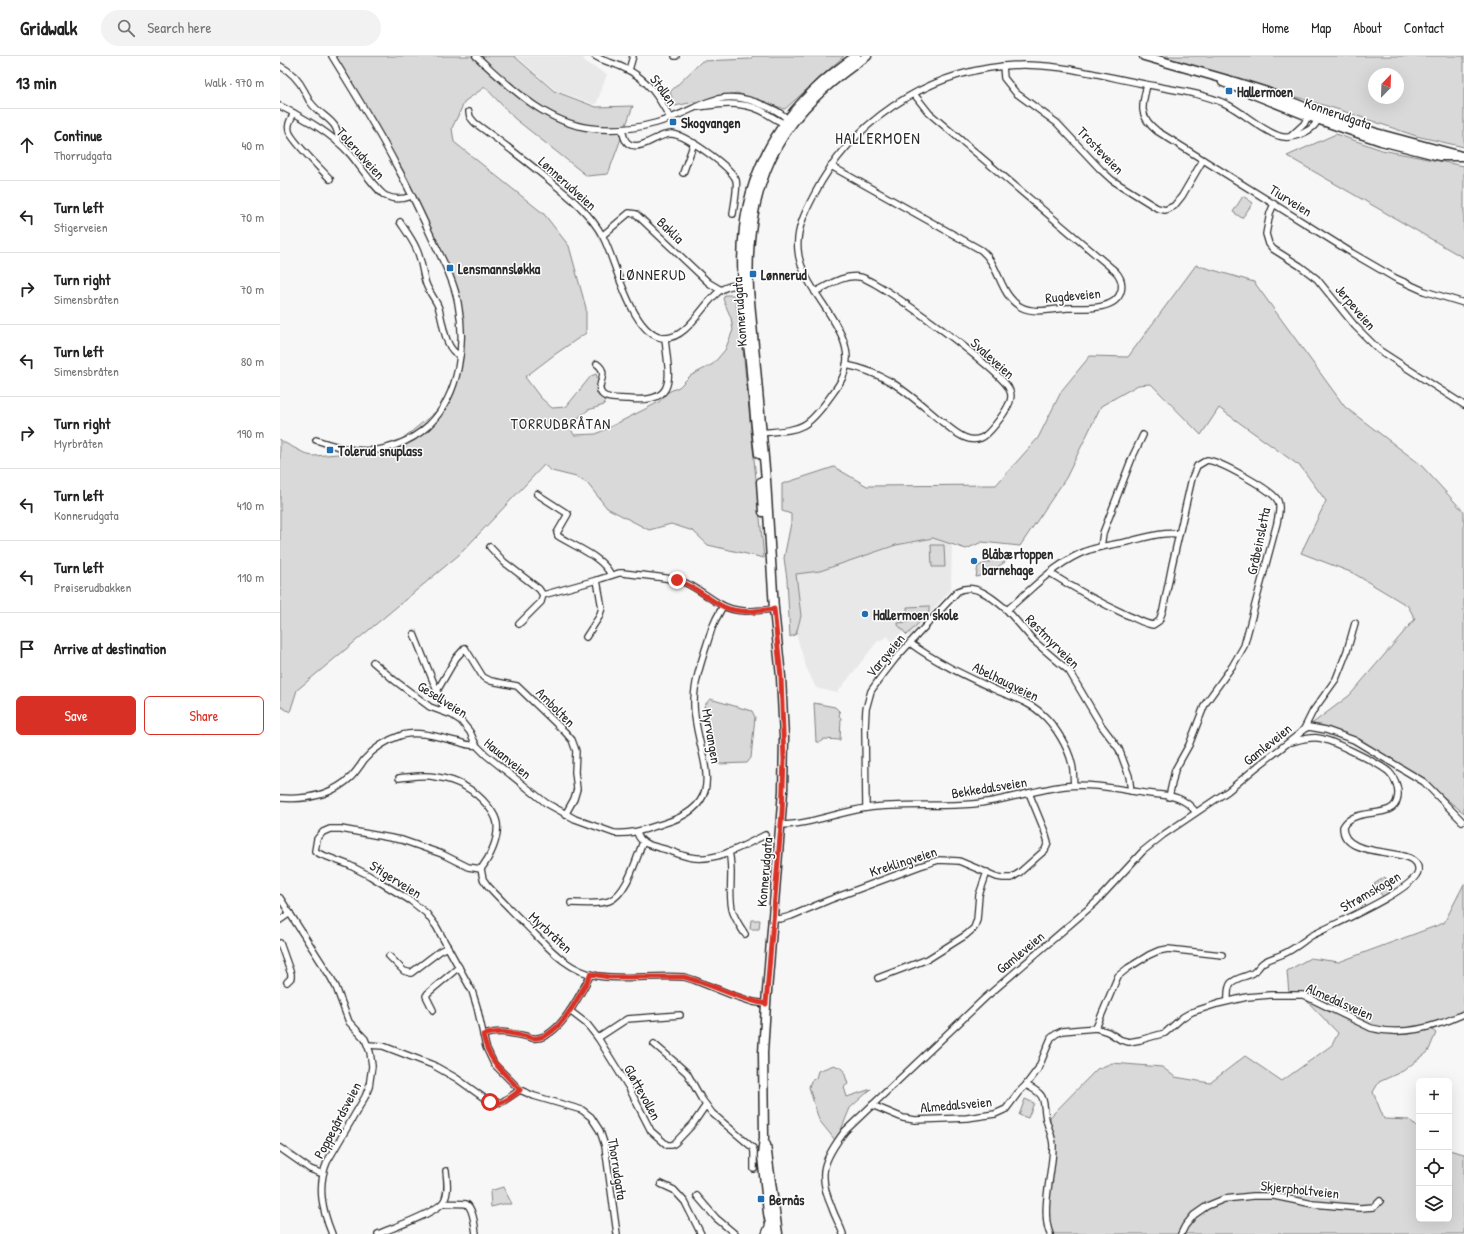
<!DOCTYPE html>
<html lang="en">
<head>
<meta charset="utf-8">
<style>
  :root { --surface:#fff; --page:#f2f2f2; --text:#222; --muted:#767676; --line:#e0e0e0; --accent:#d93025 }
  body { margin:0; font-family:"Patrick Hand",sans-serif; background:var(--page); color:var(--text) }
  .controls { position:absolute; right:12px; bottom:12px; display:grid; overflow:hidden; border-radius:6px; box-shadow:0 4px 16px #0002 }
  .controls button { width:36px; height:36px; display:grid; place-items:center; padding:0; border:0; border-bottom:1px solid var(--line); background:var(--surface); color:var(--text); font:20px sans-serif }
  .compass { position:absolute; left:1088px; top:12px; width:36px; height:36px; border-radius:50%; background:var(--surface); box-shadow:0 4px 16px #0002; rotate:23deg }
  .stop { position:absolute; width:12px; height:12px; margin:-9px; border:3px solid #d93025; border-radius:50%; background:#fff }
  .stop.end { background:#d93025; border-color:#fff; box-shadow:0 1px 4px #0008 }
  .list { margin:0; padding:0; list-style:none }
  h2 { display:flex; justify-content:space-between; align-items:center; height:52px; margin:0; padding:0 16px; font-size:17px }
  h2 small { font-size:13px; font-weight:400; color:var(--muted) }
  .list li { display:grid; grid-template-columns:26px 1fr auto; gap:12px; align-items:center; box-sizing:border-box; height:72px; padding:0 16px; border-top:1px solid var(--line) }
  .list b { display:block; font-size:15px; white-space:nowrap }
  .list p { margin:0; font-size:13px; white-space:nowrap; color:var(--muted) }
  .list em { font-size:13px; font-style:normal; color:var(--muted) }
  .actions { display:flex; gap:8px; padding:12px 16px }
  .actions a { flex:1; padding:9px 0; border:1px solid var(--accent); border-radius:6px; text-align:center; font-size:14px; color:var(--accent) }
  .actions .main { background:var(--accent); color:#fff }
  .icon { flex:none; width:22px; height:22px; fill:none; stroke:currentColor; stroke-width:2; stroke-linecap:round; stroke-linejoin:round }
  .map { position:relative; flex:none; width:1184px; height:1178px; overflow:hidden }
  header { display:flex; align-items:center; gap:24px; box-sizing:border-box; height:56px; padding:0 20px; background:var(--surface); border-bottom:1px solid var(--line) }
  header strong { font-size:19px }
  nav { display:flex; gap:22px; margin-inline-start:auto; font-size:14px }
  .search { width:280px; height:36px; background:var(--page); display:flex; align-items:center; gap:10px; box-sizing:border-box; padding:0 14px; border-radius:22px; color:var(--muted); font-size:15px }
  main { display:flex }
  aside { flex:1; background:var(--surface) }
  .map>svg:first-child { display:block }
  .built { fill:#e8e8e8 }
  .green { fill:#d9d9d9; stroke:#828282; fill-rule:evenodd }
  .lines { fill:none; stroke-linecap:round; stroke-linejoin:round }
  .minor-casing { stroke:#2b2b2b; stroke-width:8 }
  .secondary-casing { stroke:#2b2b2b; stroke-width:11 }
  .minor { stroke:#fff; stroke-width:5.5 }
  .secondary { stroke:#fff; stroke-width:8 }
  .route { stroke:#d93025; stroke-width:5 }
  .poi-dot { fill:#1f6fb2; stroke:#fff; stroke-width:1.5 }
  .labels { text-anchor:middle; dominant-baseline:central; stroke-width:3; stroke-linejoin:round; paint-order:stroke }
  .street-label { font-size:14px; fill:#2b2b2b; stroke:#fff }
  .poi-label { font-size:14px; font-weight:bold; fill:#2b2b2b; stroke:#fff; text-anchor:start }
  .neighbourhood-label { font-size:15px; letter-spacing:1px; fill:#2b2b2b; stroke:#fff }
  .quarter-label { font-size:16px; letter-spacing:1px; fill:#2b2b2b; stroke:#fff }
</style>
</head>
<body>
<header>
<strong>Gridwalk</strong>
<div class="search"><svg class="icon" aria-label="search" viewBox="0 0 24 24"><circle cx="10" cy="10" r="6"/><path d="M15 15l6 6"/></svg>Search here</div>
<nav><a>Home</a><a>Map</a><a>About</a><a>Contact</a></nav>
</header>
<main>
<aside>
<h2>13 min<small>Walk · 970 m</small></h2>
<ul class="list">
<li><svg class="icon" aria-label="ahead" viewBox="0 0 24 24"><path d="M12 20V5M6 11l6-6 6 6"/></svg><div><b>Continue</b><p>Thorrudgata</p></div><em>40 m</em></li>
<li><svg class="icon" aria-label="left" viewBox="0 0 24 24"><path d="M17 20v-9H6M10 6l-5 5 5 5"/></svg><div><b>Turn left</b><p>Stigerveien</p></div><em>70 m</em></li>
<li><svg class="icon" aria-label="right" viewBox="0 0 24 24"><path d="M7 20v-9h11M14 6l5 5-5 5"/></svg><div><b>Turn right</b><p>Simensbråten</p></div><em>70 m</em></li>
<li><svg class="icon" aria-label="left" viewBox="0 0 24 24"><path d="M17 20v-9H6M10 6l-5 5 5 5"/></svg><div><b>Turn left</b><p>Simensbråten</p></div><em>80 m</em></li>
<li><svg class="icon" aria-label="right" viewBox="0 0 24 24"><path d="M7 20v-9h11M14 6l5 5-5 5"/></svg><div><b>Turn right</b><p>Myrbråten</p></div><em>190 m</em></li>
<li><svg class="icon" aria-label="left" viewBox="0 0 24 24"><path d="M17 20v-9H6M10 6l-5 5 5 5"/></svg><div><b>Turn left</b><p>Konnerudgata</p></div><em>410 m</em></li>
<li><svg class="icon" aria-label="left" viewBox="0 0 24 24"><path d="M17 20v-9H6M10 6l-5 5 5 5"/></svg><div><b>Turn left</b><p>Prøiserudbakken</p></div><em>110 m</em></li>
<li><svg class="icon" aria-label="arrive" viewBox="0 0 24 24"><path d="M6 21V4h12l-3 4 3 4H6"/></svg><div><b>Arrive at destination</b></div></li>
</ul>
<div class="actions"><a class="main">Save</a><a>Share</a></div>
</aside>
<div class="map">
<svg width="1184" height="1178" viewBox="0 0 1184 1178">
  <rect width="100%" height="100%" fill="#f7f7f7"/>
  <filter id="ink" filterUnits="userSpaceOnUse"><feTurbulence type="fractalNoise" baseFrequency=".025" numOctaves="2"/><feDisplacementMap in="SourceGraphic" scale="8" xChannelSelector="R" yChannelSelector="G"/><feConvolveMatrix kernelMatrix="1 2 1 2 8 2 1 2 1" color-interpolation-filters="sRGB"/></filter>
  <g filter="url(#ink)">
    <g class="built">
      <path d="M236 0H302L306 7 327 18 316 49 275 34Z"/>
      <path d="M653 482 672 486 671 533 630 580 622 576 611 586 608 580 597 586 557 637 536 632 526 611 516 578 521 560 516 518 540 515 616 489Z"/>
    </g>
    <g class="green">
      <path d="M51 0H234L274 35 316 51 353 50 328 118 307 120 234 62 205 31 185 45 172 72 174 86 264 158 289 190 306 252V277L274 299 245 321 260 341 272 352 286 351 311 320 316 318C321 331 313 335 325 345L324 349 308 354 289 369 294 379 316 378 379 346 388 336 399 331 410 320 433 308 445 294 453 274 451 262 443 243 445 239H455L463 294 484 502 428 489 413 475 391 468 369 474 327 452 307 427 296 421 272 415 264 409 180 498 17 634 10 656 0 650V383L3 386 28 399 34 400 94 395 115 389 164 349 175 325 181 288 175 236 105 87Z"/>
      <path d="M473 0H564L505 53 457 37 395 50 390 36 422 5 470 3Z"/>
      <path d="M881 0H1184V91L1136 80 1063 55ZM1094 18H1118V42H1094Z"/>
      <path d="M1056 78 1102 94 1184 110V202L1007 100Z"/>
      <path d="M963 140 973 147 962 162 953 156Z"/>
      <path d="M916 209 974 226 1065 351 1140 408 1184 456V757L1140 722 1077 683 1041 669 1029 670 1070 639 1135 563 1128 550 1073 517 1021 497 1046 445 1021 411 939 352 921 379 871 328 858 329 821 350 786 422 740 490 702 486 686 493 653 482 616 489 540 515 516 518 521 560 516 578 510 581 507 523 504 502 511 467V458L502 455V428L554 411 587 430 716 429 758 382 782 334 810 300 848 301Z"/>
      <path d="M651 489H664L665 511H652Z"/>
      <path d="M730 498 725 506 707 518 696 521 698 510Z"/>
      <path d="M649 550V556L627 579 618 569V567L628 566 627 551Z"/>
      <path d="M430 643 472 655 475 661 471 702 467 707 438 708 435 705 424 650Z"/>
      <path d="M534 647 555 651 560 656 559 660 561 662 560 684 544 683 540 686H536Z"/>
      <path d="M1105 821 1114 835 1103 841 1094 828Z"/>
      <path d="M1184 828V961L1152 974 1156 977 1148 996 1123 1015 1099 1026 1093 1036 1104 1063 1130 1064 1139 1073V1163H1169V1094L1184 1098V1178H770L766 1159 771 1106 770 1061 817 1013 832 1007 882 1011 895 1021 930 1027 965 1000 1002 1025 1052 989 1058 977 1021 939 1009 938 1007 915 1030 902 1059 906 1164 867Z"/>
      <path d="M471 864H480L479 873H470Z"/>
      <path d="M554 1009 563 1013 568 1028 564 1031 567 1041 591 1033 570 1052 561 1074 555 1084 539 1064 529 1031 531 1025 536 1022 538 1015Z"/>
      <path d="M745 1043 754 1047 748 1062 739 1059Z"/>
      <path d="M223 1131 232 1148H223L211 1151 210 1135Z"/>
    </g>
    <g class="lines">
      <defs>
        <g id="minor">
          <path d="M196 0C229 30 264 66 310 72 333 75 354 73 376 67 423 54 436 27 488 51 497 55 506 59 511 69 499 68 491 59 480 54 460 45 439 48 418 51"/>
          <path d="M315 0C324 6 335 7 344 12 367 22 379 41 390 62"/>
          <path d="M395 0H396"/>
          <path d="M0 10C12 16 19 24 25 36 27 40 28 44 31 47 42 62 60 64 58 86"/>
          <path d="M723 10 724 22 736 37 777 67 821 114 832 124 877 152 885 154 894 150 902 140 923 104"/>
          <path d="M349 14 353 0"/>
          <path d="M867 29C862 49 858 60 877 75L1072 197 1115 222 1144 235 1184 247"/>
          <path d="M0 50C26 63 51 77 70 98 78 107 98 137 106 140 114 144 124 143 132 140"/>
          <path d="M189 56 190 61 195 67C220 85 245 104 269 124 289 140 311 158 323 181 336 205 352 282 385 282 409 282 423 246 441 234 448 229 456 229 465 228"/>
          <path d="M14 57C11 63 7 68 9 75 11 84 42 114 50 123"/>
          <path d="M342 74C344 80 344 86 351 89 365 93 378 77 392 78 406 79 451 111 456 124 458 132 454 149 453 158"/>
          <path d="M1011 80 1024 68 1028 60 1031 59"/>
          <path d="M551 110 701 194C720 209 719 239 741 251 754 258 773 253 787 252 803 252 836 255 841 235 843 227 840 220 835 215L649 57 634 38"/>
          <path d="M403 117 414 87"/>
          <path d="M994 148 990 157 986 178 989 188 993 193 1020 210 1037 223 1075 270 1099 294 1184 349"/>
          <path d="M120 166C126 175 132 183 136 192 142 204 142 216 146 228 149 236 155 243 158 250 163 263 164 295 180 299"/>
          <path d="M323 179 349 157 356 158 429 227 441 234"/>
          <path d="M535 236C549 229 564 218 580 221 599 224 723 316 729 333 732 338 731 345 728 350 724 358 709 379 701 382 696 384 691 384 686 382 677 379 669 371 661 365 645 352 629 337 611 326 597 318 582 312 566 309"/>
          <path d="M317 308C331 318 314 329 322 338 327 344 341 342 349 343 400 348 388 318 385 282"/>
          <path d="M480 377C520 373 525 376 550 341 555 334 561 327 564 318 581 276 521 237 518 194 516 174 525 156 534 139 571 67 643 18 724 10 773 5 821 20 869 29 894 34 922 37 946 48 963 56 982 75 999 80 1011 84 1038 75 1038 60"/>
          <path d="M36 384C48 388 61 392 74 394 100 398 130 387 149 369 180 338 186 288 178 247 174 224 161 201 151 180 140 156 129 132 116 109 97 72 74 36 52 0"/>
          <path d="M257 438 288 458 277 477 278 480C295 491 322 500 331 519"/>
          <path d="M210 491 224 506 259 533 263 539 261 546 239 568"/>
          <path d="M821 491 823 477 852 402 863 379"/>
          <path d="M770 517C795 533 821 547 847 559 855 562 864 568 873 569L879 565 883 554 892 509 912 422 917 410 927 404C939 405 993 434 998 445 1001 452 998 460 997 467L964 590 953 609 925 648 909 689 895 714 889 741"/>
          <path d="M263 539 317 524 339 517H343C363 520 384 520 403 526 417 531 427 541 440 548 456 558 476 555 494 553"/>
          <path d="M134 578 157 635"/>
          <path d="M306 581 319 561 322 552 317 524"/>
          <path d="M630 587C657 607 688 621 718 635 732 641 749 646 761 657 775 669 788 691 792 708 794 715 793 723 794 729"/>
          <path d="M93 606 114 624 150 651 172 659 181 665 190 676 196 689 206 699 266 747 295 763 334 777C352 779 369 772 385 767 456 745 414 698 414 647 414 622 425 596 432 572L436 563 443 550"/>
          <path d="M169 656 164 652 157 635 176 602 185 592 203 621 211 625 237 630 285 676 292 684 296 695 295 716 297 733 294 743 285 759"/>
          <path d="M1024 673 1033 655 1056 623 1067 595 1075 567"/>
          <path d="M119 722C131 721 143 718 156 721 178 724 194 733 208 750 212 755 216 761 217 767 219 783 210 801 201 813L203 823 208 830C221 844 234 857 247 870 268 891 287 915 318 920 346 924 376 919 404 921L414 924 452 939 473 946 486 948"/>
          <path d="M851 735 849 720 839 693 821 669 789 615 754 585 727 554C752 533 777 505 809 494 822 490 837 488 851 485 867 481 882 476 899 478"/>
          <path d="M0 742C26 744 51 740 71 721 76 716 80 710 84 704 94 692 107 684 122 679 140 674 161 682 179 686 184 688 190 690 196 689"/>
          <path d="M586 752 585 672 586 653 591 635 598 625 615 603 678 535C696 526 715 544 727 554"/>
          <path d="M500 769C529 769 558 756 587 752 622 747 658 751 693 748 724 745 754 734 785 730 811 727 838 733 864 737 876 739 894 738 905 746 909 748 913 753 916 756"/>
          <path d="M357 776C360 788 370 789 380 792 390 794 399 799 409 801 435 807 463 790 485 779"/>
          <path d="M449 796C454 816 448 834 452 853 454 862 460 870 465 878"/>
          <path d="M201 813 188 811 162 798 122 784 61 773H50L43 776 37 783 35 795 40 798 69 809 90 820 131 845 146 857 156 870 192 935 197 951 206 991 214 1008 240 1034 254 1040 302 1054 311 1061 320 1075 325 1090 337 1178"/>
          <path d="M0 842 50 920 56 931 69 966 85 983 90 996 92 1010 89 1031 85 1041 47 1106C37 1130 42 1154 52 1178"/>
          <path d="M291 847C303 847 317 849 329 845 347 838 356 803 363 786"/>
          <path d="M493 862 500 863 511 860 549 844 640 810 659 804 679 805 717 821 723 822H731L739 817 765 794 768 786 765 776 749 737"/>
          <path d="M0 864 10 857"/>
          <path d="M0 887 11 918V922L7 926"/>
          <path d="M109 900 124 915 131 917 160 895 168 891"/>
          <path d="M598 922 648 903 686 879 694 872 697 864 699 839 707 816"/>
          <path d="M948 945C948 939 947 932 951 927 957 921 966 921 973 917 978 914 980 907 986 905 991 902 997 901 1003 898 1013 894 1022 886 1031 880 1050 870 1135 834 1138 815 1143 787 1062 807 1063 771 1073 750 1113 764 1117 744 1120 735 1116 723 1109 716 1100 708 1050 683 1038 682 1029 681 1019 684 1011 686"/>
          <path d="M153 954 146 940 148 937 179 911"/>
          <path d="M290 955 307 968 318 982 349 1032 371 1075 387 1089H392L395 1087 413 1068 426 1049"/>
          <path d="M816 972 838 920 848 912 869 899 878 895 888 893 942 899"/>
          <path d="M203 979C219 974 229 977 245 980 249 981 254 983 257 982 280 980 301 937 311 918"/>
          <path d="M318 982 347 963 400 959"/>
          <path d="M374 988 396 1007 407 1017 421 1042 432 1057 473 1092 474 1096V1113"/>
          <path d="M88 989 103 990 153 1009 176 1022 204 1042 214 1047 222 1046 240 1034"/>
          <path d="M746 1029C768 1040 762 1043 766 1063 768 1072 773 1081 773 1090 773 1115 760 1155 770 1178"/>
          <path d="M592 1049 623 1062 635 1064 687 1062 715 1058 726 1053 738 1037 746 1029 758 1013 771 982 776 978 782 975 816 972 828 976 841 984 849 986 860 984 885 977 903 961 912 956 937 948 967 941 990 939H1023L1091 972C1114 978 1138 975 1161 967 1169 965 1176 961 1184 958"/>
          <path d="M0 1092 30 1113 43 1118"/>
          <path d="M381 1128 394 1134 405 1146 421 1178"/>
          <path d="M417 1140 436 1162 455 1178"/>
          <path d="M163 1147C169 1148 182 1147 186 1148 193 1151 195 1171 196 1178"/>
          <path d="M98 1178C112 1172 157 1157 164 1145 169 1136 167 1124 166 1115"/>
          <path d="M485 1178 490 1166"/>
          <path d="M563 1178C560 1169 555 1161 552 1152 537 1118 543 1104 565 1075L705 942 815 847 863 795 883 779 948 735 978 710 1018 679 1024 673 1029 671 1046 674 1074 684 1144 726 1182 765"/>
          <path d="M901 1178 905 1170 914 1159 927 1150 944 1143 973 1140H994L1033 1148 1080 1152 1094 1151 1100 1145"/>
        </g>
        <g id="secondary">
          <path d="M864 0 955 26 987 36 1037 56 1096 77 1178 99"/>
          <path d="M943 26 1028 60 1101 85 1160 100H1184"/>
          <path d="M479 398C475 367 473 336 470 305 465 261 459 216 464 172 473 96 515 42 576 0"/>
          <path d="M481 426 483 456"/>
          <path d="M486 1089 498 1178"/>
          <path d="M492 1178 488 1157 482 1100 484 1082 483 997 486 948 503 735 504 682 501 621 494 553 486 424 469 234C466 177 476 116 511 69 531 41 559 19 587 0"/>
        </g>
      </defs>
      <use href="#minor" class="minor-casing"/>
      <use href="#secondary" class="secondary-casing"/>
      <use href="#minor" class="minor"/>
      <use href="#secondary" class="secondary"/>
    </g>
  </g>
  <g class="lines" filter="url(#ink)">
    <path class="route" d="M210 1046C221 1050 232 1041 240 1034 222 1015 209 1006 203 979 219 974 229 977 245 980 249 981 254 983 257 982 280 980 301 937 311 918L329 921H404C432 928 457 943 486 948L502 757 504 704 501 621 494 553C477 555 460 558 444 551 427 543 417 531 397 524"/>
  </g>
  <g class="poi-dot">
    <rect x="945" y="31" width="8" height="8" rx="2"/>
    <rect x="389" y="62" width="8" height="8" rx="2"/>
    <rect x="166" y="208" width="8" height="8" rx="2"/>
    <rect x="469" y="214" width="8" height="8" rx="2"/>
    <rect x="46" y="390" width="8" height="8" rx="2"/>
    <circle cx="694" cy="505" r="4"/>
    <circle cx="585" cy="558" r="4"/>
    <rect x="477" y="1139" width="8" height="8" rx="2"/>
  </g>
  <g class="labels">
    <g class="street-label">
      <text transform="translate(384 34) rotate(54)">Stollen</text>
      <text transform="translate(1058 57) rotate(19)">Konnerudgata</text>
      <text transform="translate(821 94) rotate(46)">Trosteveien</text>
      <text transform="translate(81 97) rotate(48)">Tolerudveien</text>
      <text transform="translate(288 127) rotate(42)">Lønnerudveien</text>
      <text transform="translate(1011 144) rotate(32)">Tiurveien</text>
      <text transform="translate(391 174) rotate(44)">Baklia</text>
      <text transform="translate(793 239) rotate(-5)">Rugdeveien</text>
      <text transform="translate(1076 251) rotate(50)">Jerpeveien</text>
      <text transform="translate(459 256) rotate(-94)">Konnerudgata</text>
      <text transform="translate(713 302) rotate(42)">Svaleveien</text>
      <text transform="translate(978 485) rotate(-78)">Gråbeinsletta</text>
      <text transform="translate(773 585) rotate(45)">Røstmyrveien</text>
      <text transform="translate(605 599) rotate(-50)">Vargveien</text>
      <text transform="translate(726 625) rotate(26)">Abelhaugveien</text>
      <text transform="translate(163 643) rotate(32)">Gesellveien</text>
      <text transform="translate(276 651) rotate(45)">Ambolten</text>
      <text transform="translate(432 680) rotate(80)">Myrvangen</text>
      <text transform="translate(987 688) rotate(-39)">Gamleveien</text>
      <text transform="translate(228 702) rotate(39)">Hauanveien</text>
      <text transform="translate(709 731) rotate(-9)">Bekkedalsveien</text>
      <text transform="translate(623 805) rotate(-18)">Kreklingveien</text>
      <text transform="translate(484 816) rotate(-85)">Konnerudgata</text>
      <text transform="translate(116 823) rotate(32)">Stigerveien</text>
      <text transform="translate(1090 835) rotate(-30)">Strømskogen</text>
      <text transform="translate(271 876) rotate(43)">Myrbråten</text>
      <text transform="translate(740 896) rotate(-40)">Gamleveien</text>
      <text transform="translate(1060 945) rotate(24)">Almedalsveien</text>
      <text transform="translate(363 1036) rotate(61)">Gløttevollen</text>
      <text transform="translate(676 1048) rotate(-5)">Almedalsveien</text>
      <text transform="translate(57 1064) rotate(-62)">Poppegårdsveien</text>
      <text transform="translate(338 1113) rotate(81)">Thorrudgata</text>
      <text transform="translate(1020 1133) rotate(6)">Skjerpholtveien</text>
    </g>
    <g class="poi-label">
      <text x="957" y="35">Hallermoen</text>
      <text x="401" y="66">Skogvangen</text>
      <text x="178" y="212">Lensmannsløkka</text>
      <text x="481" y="218">Lønnerud</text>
      <text x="58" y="394">Tolerud snuplass</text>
      <text x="702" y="497">Blåbærtoppen<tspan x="702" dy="16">barnehage</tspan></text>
      <text x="593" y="558">Hallermoen skole</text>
      <text x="489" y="1143">Bernås</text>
    </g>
    <g class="neighbourhood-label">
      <text x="373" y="218">LØNNERUD</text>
      <text x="281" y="367">TORRUDBRÅTAN</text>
    </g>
    <g class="quarter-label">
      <text x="598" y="82">HALLERMOEN</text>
    </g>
  </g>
</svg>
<div class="controls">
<button>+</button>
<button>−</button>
<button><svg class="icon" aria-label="locate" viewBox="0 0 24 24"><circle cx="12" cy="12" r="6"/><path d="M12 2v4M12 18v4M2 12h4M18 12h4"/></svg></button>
<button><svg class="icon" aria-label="layers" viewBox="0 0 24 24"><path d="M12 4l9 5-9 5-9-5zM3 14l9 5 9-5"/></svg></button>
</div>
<svg class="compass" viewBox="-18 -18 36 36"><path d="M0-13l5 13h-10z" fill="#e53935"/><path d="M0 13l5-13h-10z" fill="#767676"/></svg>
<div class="stop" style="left:210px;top:1046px"></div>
<div class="stop end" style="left:397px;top:524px"></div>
</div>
</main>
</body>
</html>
